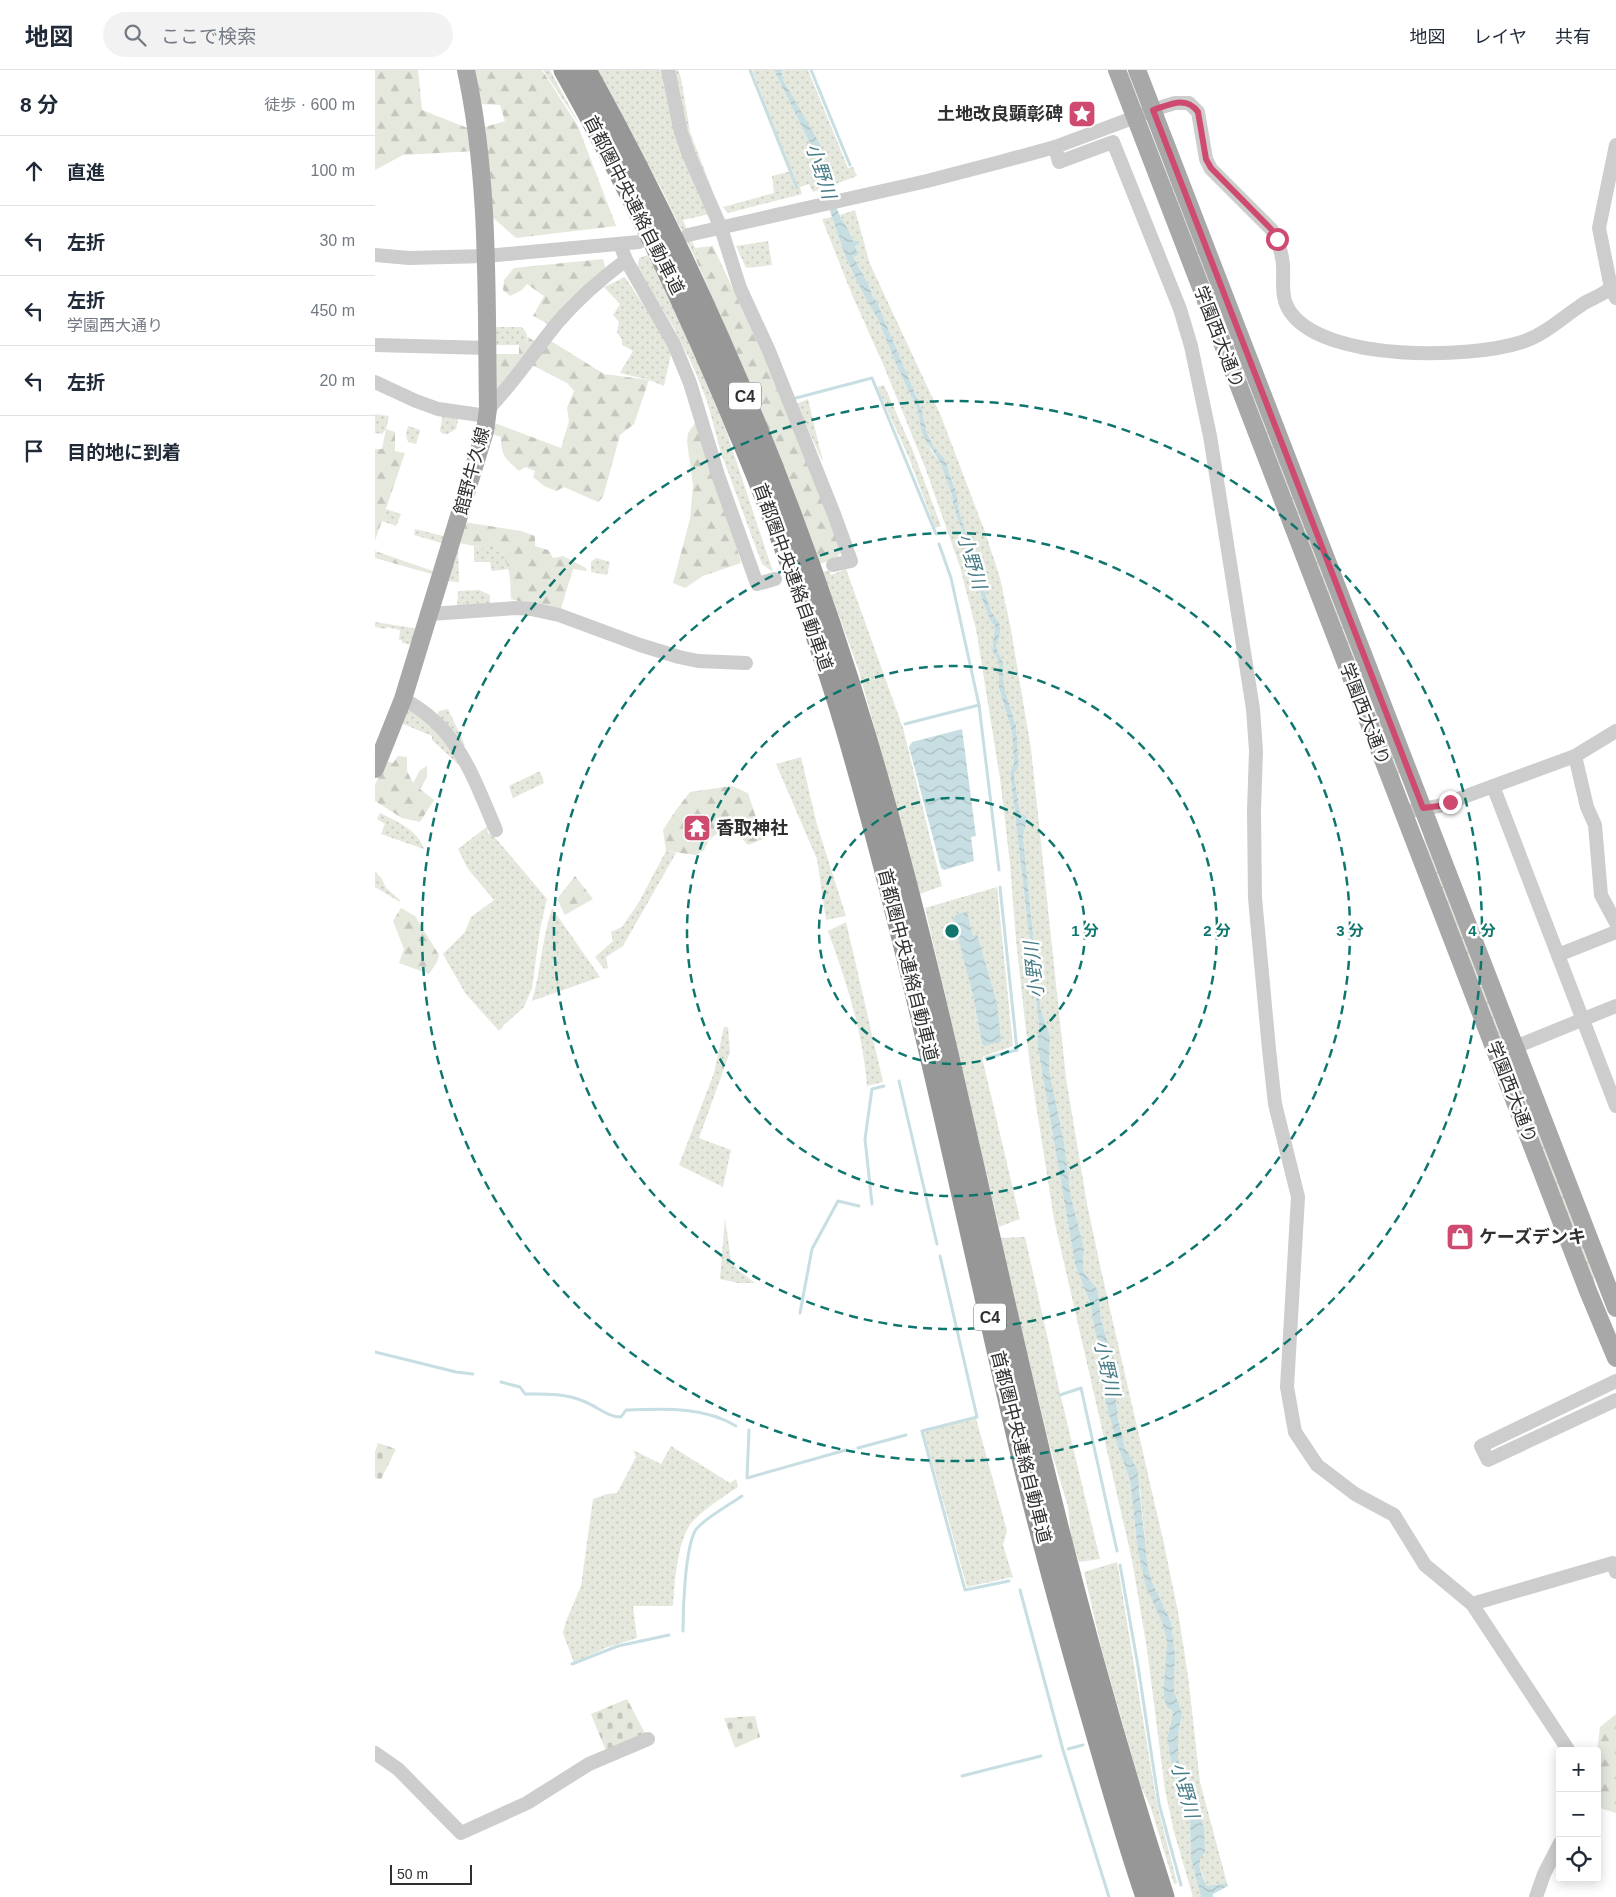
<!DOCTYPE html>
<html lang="ja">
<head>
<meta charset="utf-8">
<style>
  :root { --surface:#fff; --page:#f2f2f3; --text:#1f2937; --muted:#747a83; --line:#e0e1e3 }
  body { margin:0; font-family:Arial,"Noto Sans JP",sans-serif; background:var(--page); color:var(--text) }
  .controls { position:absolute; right:15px; bottom:15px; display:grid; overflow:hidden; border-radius:5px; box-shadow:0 2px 12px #0003 }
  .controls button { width:45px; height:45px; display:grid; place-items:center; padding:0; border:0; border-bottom:1px solid var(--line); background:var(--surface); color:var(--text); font:25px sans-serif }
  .scale { position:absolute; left:15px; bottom:12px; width:82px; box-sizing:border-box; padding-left:5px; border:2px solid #303030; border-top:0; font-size:14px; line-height:18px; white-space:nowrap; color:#303030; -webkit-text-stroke:4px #fff; paint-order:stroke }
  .stop { position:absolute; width:15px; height:15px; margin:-11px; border:4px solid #cf4a6f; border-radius:50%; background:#fff }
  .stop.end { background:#cf4a6f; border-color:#fff; box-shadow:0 1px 5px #0008 }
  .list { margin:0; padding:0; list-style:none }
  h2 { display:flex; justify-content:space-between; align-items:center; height:65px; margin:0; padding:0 20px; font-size:21px }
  h2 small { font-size:16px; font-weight:400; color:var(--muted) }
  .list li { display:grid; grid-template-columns:32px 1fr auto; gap:15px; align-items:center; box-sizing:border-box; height:70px; padding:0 20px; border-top:1px solid var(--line) }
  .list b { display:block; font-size:19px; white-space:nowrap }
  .list p { margin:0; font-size:16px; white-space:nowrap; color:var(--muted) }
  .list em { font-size:16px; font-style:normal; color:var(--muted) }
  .icon { flex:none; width:28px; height:28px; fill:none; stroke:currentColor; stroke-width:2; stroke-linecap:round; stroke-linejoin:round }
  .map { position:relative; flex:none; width:1241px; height:1827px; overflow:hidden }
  header { display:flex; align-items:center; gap:30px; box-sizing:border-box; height:70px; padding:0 25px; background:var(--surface); border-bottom:1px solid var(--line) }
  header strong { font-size:24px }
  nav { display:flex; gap:28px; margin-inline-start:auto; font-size:18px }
  .search { width:350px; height:45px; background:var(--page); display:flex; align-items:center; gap:12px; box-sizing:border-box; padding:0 18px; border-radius:28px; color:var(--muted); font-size:19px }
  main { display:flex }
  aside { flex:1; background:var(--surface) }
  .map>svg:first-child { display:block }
  .grass { fill:url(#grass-dots); fill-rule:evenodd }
  .forest { fill:url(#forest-firs) }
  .cemetery { fill:url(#cemetery-stones) }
  .water { fill:url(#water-waves) }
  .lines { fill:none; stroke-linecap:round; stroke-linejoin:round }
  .stream { stroke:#c7dee2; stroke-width:3 }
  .minor { stroke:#cdcdcd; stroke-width:14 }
  .major { stroke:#a8a8a8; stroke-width:18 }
  .highway { stroke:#979797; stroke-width:21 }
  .route { stroke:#cf4a6f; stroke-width:6 }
  .ring { fill:none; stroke:#0f766e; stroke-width:2.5; stroke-dasharray:9 6 }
  .labels { text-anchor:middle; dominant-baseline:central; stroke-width:5; stroke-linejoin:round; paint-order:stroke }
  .shield { fill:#fff; stroke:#6e6e6e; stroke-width:1 }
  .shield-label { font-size:16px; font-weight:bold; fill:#303030 }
  .poi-label { font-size:18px; font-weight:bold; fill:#303030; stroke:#fff; text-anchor:start }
  .street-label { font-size:18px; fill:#303030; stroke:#fff }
  .water-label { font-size:19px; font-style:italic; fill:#487d88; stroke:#fff }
  .centre { fill:#0f766e; stroke:#fff; stroke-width:2.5 }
  .ring-label { font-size:15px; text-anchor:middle; font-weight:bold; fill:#0f766e; stroke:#fff; stroke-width:5; stroke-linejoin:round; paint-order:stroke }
</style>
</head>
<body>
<header>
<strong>地図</strong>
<div class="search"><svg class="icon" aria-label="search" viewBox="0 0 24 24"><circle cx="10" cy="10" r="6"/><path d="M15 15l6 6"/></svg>ここで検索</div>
<nav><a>地図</a><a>レイヤ</a><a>共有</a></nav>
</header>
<main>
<aside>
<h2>8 分<small>徒歩 · 600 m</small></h2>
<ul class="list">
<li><svg class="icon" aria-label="ahead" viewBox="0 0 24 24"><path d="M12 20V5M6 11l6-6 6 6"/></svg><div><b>直進</b></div><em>100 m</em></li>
<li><svg class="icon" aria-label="left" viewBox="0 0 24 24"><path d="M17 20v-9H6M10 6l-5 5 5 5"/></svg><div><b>左折</b></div><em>30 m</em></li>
<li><svg class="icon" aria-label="left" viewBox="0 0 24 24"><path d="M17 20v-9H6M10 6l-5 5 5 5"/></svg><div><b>左折</b><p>学園西大通り</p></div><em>450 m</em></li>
<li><svg class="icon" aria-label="left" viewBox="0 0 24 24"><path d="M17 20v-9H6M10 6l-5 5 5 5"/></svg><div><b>左折</b></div><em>20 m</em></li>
<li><svg class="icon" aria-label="arrive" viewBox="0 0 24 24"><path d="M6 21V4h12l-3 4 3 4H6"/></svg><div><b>目的地に到着</b></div></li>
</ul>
</aside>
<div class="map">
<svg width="1241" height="1827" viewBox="0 0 1241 1827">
  <defs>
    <pattern id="grass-dots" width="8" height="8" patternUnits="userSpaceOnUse" patternTransform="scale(1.25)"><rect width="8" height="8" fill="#e5e8dd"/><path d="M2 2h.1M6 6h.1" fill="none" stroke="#c5c7be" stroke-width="1.8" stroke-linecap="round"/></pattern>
    <pattern id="forest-firs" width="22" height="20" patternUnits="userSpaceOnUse" patternTransform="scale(1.25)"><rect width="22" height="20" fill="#e5e8dd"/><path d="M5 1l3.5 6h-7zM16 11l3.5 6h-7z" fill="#c5c7be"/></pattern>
    <pattern id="cemetery-stones" width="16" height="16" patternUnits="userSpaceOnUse" patternTransform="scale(1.25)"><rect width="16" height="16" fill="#e5e8dd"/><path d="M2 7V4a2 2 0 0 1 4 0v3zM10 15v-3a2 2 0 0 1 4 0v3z" fill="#c5c7be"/></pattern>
    <pattern id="water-waves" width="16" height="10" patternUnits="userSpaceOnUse" patternTransform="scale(1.25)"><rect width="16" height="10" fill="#c7dee2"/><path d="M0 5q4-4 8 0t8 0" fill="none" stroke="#abbfc2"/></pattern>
  </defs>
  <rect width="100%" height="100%" fill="#fff"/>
  <g class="grass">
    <path d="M168 0H175L204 54Z"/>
    <path d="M221 0H288L335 144 308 150 320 178 326 187 321 190 286 118Z"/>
    <path d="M296 0H303L306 8 315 62 338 122 322 94Z"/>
    <path d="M377 0H399L443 90 441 100 446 119 438 122 434 114 425 117 427 124 353 143 348 137 399 123 397 106 416 101Z"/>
    <path d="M406 0H433L473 98 478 97 482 106 453 117 447 101V85L409 12Z"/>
    <path d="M786 85 1024 701 1025 710 1034 733 803 136Z"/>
    <path d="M480 140 495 194 566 346 610 462 625 508 636 560 656 679 691 1008 712 1134 726 1200 789 1474 803 1542 813 1606 825 1712 852 1813 832 1816 823 1793 825 1787 803 1687V1664L807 1645 799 1621 800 1583 796 1552 778 1514 773 1499 765 1420 750 1378 743 1349 737 1293 732 1270 726 1249 723 1220 710 1204 708 1199 709 1178 696 1127 689 1072 674 1000 675 966 666 941 648 767 652 749 651 746 645 743 639 705 644 696 641 656 629 617 628 593 621 577 625 563V556L616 541 584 441 578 412 569 388 559 377 552 362 547 340 501 230 498 228C495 214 485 200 479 186L483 184 476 164 471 159 465 145Z"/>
    <path d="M457 147 471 188 503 249 521 294 543 341 546 360 557 382 565 392 576 422 579 438 590 469 607 529 616 552 620 556 617 580 624 592V618L637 662 639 694 635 703 658 898 664 957 662 973 700 1194 715 1233 720 1261 730 1294 729 1317 731 1333 742 1374 755 1410 763 1482 787 1552 792 1572 789 1627 797 1639 798 1644 792 1668 797 1699 815 1751 816 1789 826 1827H818L799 1762 790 1720 772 1579 757 1490 679 1149 655 996 641 870 635 794 625 708 601 559 585 497 550 397 508 294 478 227 447 149Z"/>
    <path d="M393 171 397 195 371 198 361 176Z"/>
    <path d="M273 185 318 279 351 360 398 502 387 494 346 383 332 331 317 294 299 258 273 216 262 202 264 188Z"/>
    <path d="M250 207 297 279 289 316 274 310 245 303 258 281 247 275V270L242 262 244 252 238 245 245 234 229 217Z"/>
    <path d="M119 257H146C153 261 153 268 151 275H119Z"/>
    <path d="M509 315 538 381 566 456 560 458 534 388 502 317Z"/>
    <path d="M433 329 448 392 421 334Z"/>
    <path d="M68 343 84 346 81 359 72 364H68L65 361Z"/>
    <path d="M0 344 14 346 11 359 7 364 0 363Z"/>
    <path d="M33 356 45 360 41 374 33 372 31 365Z"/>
    <path d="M11 439 26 444 21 456 7 451Z"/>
    <path d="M40 459 72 467 70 474 39 465Z"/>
    <path d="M83 476 84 512 70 511Z"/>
    <path d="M99 476 125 481 130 488 134 499 117 501 115 492H99Z"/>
    <path d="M221 488 235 492 232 505 216 502V492Z"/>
    <path d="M471 499 528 658 567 816 542 825 510 697 484 601 448 502 455 500 456 505Z"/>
    <path d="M104 520 115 525V537L82 539 83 521Z"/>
    <path d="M0 552 44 559 40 575 27 573V570H24L25 560 12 557 11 559 0 557Z"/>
    <path d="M32 637C55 655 73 667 84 695L57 670V666L26 653Z"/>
    <path d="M73 639 90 675 87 677 62 646 64 641Z"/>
    <path d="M426 687 442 755 471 846 451 850 442 789 401 694Z"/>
    <path d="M165 701 169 713 138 728 134 716Z"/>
    <path d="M5 743C21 751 43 760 49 779L6 764 10 754 2 749Z"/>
    <path d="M114 755 112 763 118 765 172 829 165 859 157 918 149 937 129 955 124 961 90 923 68 884 90 862 96 847 119 830 93 799 83 779Z"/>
    <path d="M1049 765 1218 1202 1220 1214 1241 1269 1051 787Z"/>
    <path d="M291 781 301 783 248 876 231 887 233 898 229 899 220 887 238 871 236 862 247 857 264 832Z"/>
    <path d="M0 801 7 809 11 818 25 830V832L0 817Z"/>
    <path d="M622 817 638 976 607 987 645 1149 624 1157 550 838ZM592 843 598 866 602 865 622 933 607 974 598 925Z"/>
    <path d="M177 838 225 907 157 931C166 901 167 868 177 838Z"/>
    <path d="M471 852 508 1012 492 1016C488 962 471 911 453 861Z"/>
    <path d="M349 957H353L355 982 324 1068 356 1080 348 1117 304 1095 339 1003Z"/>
    <path d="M350 1148 356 1190 363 1200 380 1213H363L345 1209Z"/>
    <path d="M650 1167 684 1319 725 1489 704 1492 696 1467 693 1437 674 1373 624 1168Z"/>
    <path d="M601 1348 632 1461 628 1475 638 1507 592 1517 549 1362Z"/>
    <path d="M296 1376 355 1413 361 1409 363 1417C348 1427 332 1437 319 1450 302 1467 300 1512 298 1536H258L262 1568 230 1578 199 1593 188 1563 191 1551 206 1516 218 1429 232 1424 242 1423 261 1387 258 1380 286 1394Z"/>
    <path d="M742 1492 782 1734 802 1813 799 1814 776 1738 765 1714 727 1581 709 1502Z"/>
  </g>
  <g class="forest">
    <path d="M0 0H43L47 40 95 59 100 81 28 85 0 100Z"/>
    <path d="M100 0H167L203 56 241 156 141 168 114 144 110 57 130 51 125 35 107 34Z"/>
    <path d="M338 176 396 302 466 476 465 483 461 489 444 494 385 337 321 190 325 186 320 178Z"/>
    <path d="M228 189 230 197 173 254 158 246 169 226 152 214 147 220 135 226 128 220 129 210 139 198Z"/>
    <path d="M153 267 162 273 129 318 121 320 118 284H144V275H151Z"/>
    <path d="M176 271 229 304 274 310 259 354 245 365 228 427 223 432 189 417 181 421 169 416 158 407 160 401 150 397 144 401C130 388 126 386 126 367L117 364 120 353 186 378 194 351 192 338 199 321 192 313 157 295Z"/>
    <path d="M322 350 347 426 366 493 328 506 310 518 298 513 315 449 318 416 312 371 313 363Z"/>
    <path d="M11 359 20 362V381L30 383 0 471V379H7Z"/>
    <path d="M89 452 146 461 160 466V476L173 480 178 488 188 486 211 498 212 501 198 499 185 542 136 529C135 511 136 496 125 481L84 473Z"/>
    <path d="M0 481 61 502 60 505 0 488Z"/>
    <path d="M23 686 32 687V701L38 713 45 700 52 696V707L45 719 59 730 45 752 27 748 0 731V715L11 691 18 693Z"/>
    <path d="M357 716 373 723 388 769 373 775 364 765 348 759 334 770 329 780 321 785 291 781 288 760 301 740 315 722Z"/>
    <path d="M200 806 218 829 190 845 182 829Z"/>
    <path d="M26 838 40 846 64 885 62 892 54 904 24 893 29 879 18 851Z"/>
    <path d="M1241 1644V1743L1222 1737V1681L1225 1657Z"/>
  </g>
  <g class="cemetery">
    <path d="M3 1373 21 1379 6 1409 0 1408V1382Z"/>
    <path d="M252 1629 271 1665 231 1681 216 1644Z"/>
    <path d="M380 1646 385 1667 360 1678 349 1648Z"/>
  </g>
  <g class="water">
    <path d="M399 0H406L409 12 446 76C444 86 452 90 447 101 453 116 459 132 465 146 469 155 476 162 478 171H484V174L480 176 483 184 479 187C485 200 495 214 498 228L501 230 547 340 552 363 559 377 569 388 571 393 581 422 584 441 616 541 625 555V563L621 577 628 593 629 617 641 656 644 696 639 705 645 743 651 746 652 749 648 767 666 941 675 966 674 1000 689 1072 696 1127 709 1178 708 1199 710 1204 723 1220 726 1249 732 1270 737 1293 743 1349 750 1378 762 1399 773 1499 778 1514 796 1552 800 1583 799 1621 807 1644 803 1664V1687L808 1708 820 1727 829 1759 830 1782C819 1793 827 1804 832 1816L852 1813 853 1816 838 1824V1827H826L816 1789 815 1751 797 1698 792 1668 798 1644 797 1640 792 1637 789 1627V1615L792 1572 787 1552 771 1516 763 1482 755 1410 742 1374 731 1333 729 1317 730 1294 720 1261 715 1233 700 1194 662 973 664 957 658 898 635 703 639 694 637 662 624 618V592L617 580 620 556 616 552 607 529 590 469 579 438 576 422 565 392 551 371 546 360 543 341 521 294 503 249 490 227 471 188 441 100 443 90Z"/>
    <path d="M587 659 601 766 596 767 599 791 569 800 566 798 534 677 537 672Z"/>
    <path d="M592 842 598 866 602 864 622 933 626 971 610 976 607 974 598 925 578 848 582 844Z"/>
  </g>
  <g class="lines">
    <g class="stream">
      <path d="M375 0 422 118"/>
      <path d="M436 0 475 95"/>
      <path d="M421 328 497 308 561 464"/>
      <path d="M564 474 576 508 604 635 624 800"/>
      <path d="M530 654 604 635"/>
      <path d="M611 988 642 980 625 817"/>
      <path d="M524 1011 562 1174"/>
      <path d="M497 1134 490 1069 497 1019 509 1016"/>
      <path d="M565 1186 602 1347 547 1361 590 1520 634 1511"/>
      <path d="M425 1243 437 1179 463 1131 484 1136"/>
      <path d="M0 1282 81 1302 98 1304"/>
      <path d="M126 1312 145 1317 150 1324C170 1324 189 1323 208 1331 222 1336 232 1347 246 1347L251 1340C288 1339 328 1336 361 1356"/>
      <path d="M685 1325 706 1318 742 1481"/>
      <path d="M374 1360 372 1408 471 1380"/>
      <path d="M483 1378 531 1365"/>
      <path d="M745 1495 763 1596 784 1734 806 1815"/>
      <path d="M645 1520 688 1680 734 1827"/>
      <path d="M308 1561C308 1539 310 1480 320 1461 325 1451 357 1433 367 1426"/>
      <path d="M197 1594 243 1576 294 1565"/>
      <path d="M693 1679 708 1675"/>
      <path d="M587 1706 666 1686"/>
    </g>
    <g class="minor">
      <path d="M293 0 306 62 314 85 346 158 365 218 394 281 459 444 476 491 458 495"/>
      <path d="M1241 75 1224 158 1236 218 1241 228"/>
      <path d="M680 77 684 92 738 72 805 239 816 276 835 366 878 639 881 681 879 741 880 828 894 979 900 1034 923 1127 912 1317 920 1362 942 1395 980 1424 1019 1445 1050 1495 1097 1534 1194 1681"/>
      <path d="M313 165 552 111 625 92 680 77 790 36 800 33H814L823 42 831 89 836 99 897 160C903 171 907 182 908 195 909 213 905 228 916 243 952 292 1095 289 1147 272 1169 265 1187 248 1205 236 1211 231 1218 229 1225 225 1231 222 1235 218 1241 215"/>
      <path d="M245 174 251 190 299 274 315 313 343 405 382 514 400 509"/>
      <path d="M0 185 34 188 111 186 264 172"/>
      <path d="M0 275 112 278"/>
      <path d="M0 312 41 331 63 339 112 346"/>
      <path d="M113 339C139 313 159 281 183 252 203 229 227 208 251 190"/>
      <path d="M55 544 141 538 156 539 184 545 265 575 304 587 323 591 371 593"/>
      <path d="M28 629C83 657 98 707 121 760"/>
      <path d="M1200 686 1212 737 1220 755 1226 825 1241 853"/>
      <path d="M1118 716 1241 1036"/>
      <path d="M1028 742 1064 736 1200 686 1241 661"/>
      <path d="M1183 885 1241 862"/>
      <path d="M1140 977 1241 936"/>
      <path d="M1241 1311 1106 1376 1113 1390 1241 1330"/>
      <path d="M1097 1534 1238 1493 1241 1502"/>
      <path d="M0 1683 23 1699 86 1763 152 1733 214 1694 273 1669"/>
      <path d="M1161 1827 1169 1804 1185 1773"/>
    </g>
    <g class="major">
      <path d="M742 0 1213 1221 1241 1288"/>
      <path d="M762 0 1241 1238"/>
      <path d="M0 699 28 629 110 361 113 339C111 226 115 111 91 0"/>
    </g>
    <g class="highway">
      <path d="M189 0C257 121 316 246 369 375 408 470 444 567 473 666 541 901 589 1142 645 1380 668 1477 695 1574 723 1670 738 1722 753 1775 771 1827"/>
      <path d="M211 0C328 212 422 435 491 667 555 883 599 1104 651 1324 690 1493 736 1662 789 1827"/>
    </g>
  </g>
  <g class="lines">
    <path class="route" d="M902 169 897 160 836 98 831 89 823 42C811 25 794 35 778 40L1048 738 1064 736 1075 732"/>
  </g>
  <g class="ring">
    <circle cx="577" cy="861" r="133"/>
    <circle cx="577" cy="861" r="265"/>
    <circle cx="577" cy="861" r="398"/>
    <circle cx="577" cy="861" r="530"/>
  </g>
  <defs>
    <symbol id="sight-square" viewBox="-11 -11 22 22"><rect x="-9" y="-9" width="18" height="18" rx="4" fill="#cf4a6f" stroke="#fff"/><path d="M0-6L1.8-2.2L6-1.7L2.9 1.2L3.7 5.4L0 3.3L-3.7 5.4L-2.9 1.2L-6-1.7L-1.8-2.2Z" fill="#fff"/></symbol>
    <symbol id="temple-square" viewBox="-11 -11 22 22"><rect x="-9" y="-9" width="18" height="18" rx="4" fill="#cf4a6f" stroke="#fff"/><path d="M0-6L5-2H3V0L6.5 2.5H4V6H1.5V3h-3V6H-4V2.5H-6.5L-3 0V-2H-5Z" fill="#fff"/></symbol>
    <symbol id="shop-square" viewBox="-11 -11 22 22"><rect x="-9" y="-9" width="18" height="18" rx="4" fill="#cf4a6f" stroke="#fff"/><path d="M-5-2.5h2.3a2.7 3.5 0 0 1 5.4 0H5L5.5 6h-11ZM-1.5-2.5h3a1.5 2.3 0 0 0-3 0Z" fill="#fff"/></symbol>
  </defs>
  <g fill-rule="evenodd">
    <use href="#sight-square" x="691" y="28" width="32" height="32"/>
    <use href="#temple-square" x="306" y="742" width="32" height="32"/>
    <use href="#shop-square" x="1069" y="1151" width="32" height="32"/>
  </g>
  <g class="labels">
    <g class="shield">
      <rect x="354" y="312.5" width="32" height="27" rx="4"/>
      <rect x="599" y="1233.5" width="32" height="27" rx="4"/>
    </g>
    <g class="shield-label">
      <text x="370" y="326">C4</text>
      <text x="615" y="1247">C4</text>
    </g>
    <g class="poi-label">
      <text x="688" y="44" text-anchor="end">土地改良顕彰碑</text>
      <text x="341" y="758">香取神社</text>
      <text x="1104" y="1167">ケーズデンキ</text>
    </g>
    <g class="street-label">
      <text transform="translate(259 135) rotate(63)">首都圏中央連絡自動車道</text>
      <text transform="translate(844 267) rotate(69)">学園西大通り</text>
      <text transform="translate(97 401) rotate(-75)">館野牛久線</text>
      <text transform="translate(418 507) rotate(70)">首都圏中央連絡自動車道</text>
      <text transform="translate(990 644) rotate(69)">学園西大通り</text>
      <text transform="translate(533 895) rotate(76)">首都圏中央連絡自動車道</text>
      <text transform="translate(1137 1022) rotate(69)">学園西大通り</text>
      <text transform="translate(646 1377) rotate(76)">首都圏中央連絡自動車道</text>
    </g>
    <g class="water-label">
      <text transform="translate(446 101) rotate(72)">小野川</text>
      <text transform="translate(597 491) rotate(73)">小野川</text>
      <text transform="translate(659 900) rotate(-96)">小野川</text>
      <text transform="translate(732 1298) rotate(77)">小野川</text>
      <text transform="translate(810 1720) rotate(74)">小野川</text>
    </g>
  </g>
  <circle cx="577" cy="861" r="8" class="centre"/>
  <g class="ring-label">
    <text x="710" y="866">1 分</text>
    <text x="842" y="866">2 分</text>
    <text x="975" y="866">3 分</text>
    <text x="1107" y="866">4 分</text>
  </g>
</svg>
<div class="controls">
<button>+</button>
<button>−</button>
<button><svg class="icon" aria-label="locate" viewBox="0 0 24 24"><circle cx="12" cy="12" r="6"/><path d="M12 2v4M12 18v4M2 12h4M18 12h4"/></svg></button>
</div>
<div class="scale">50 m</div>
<div class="stop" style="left:902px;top:169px"></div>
<div class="stop end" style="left:1075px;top:732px"></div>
</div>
</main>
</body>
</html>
